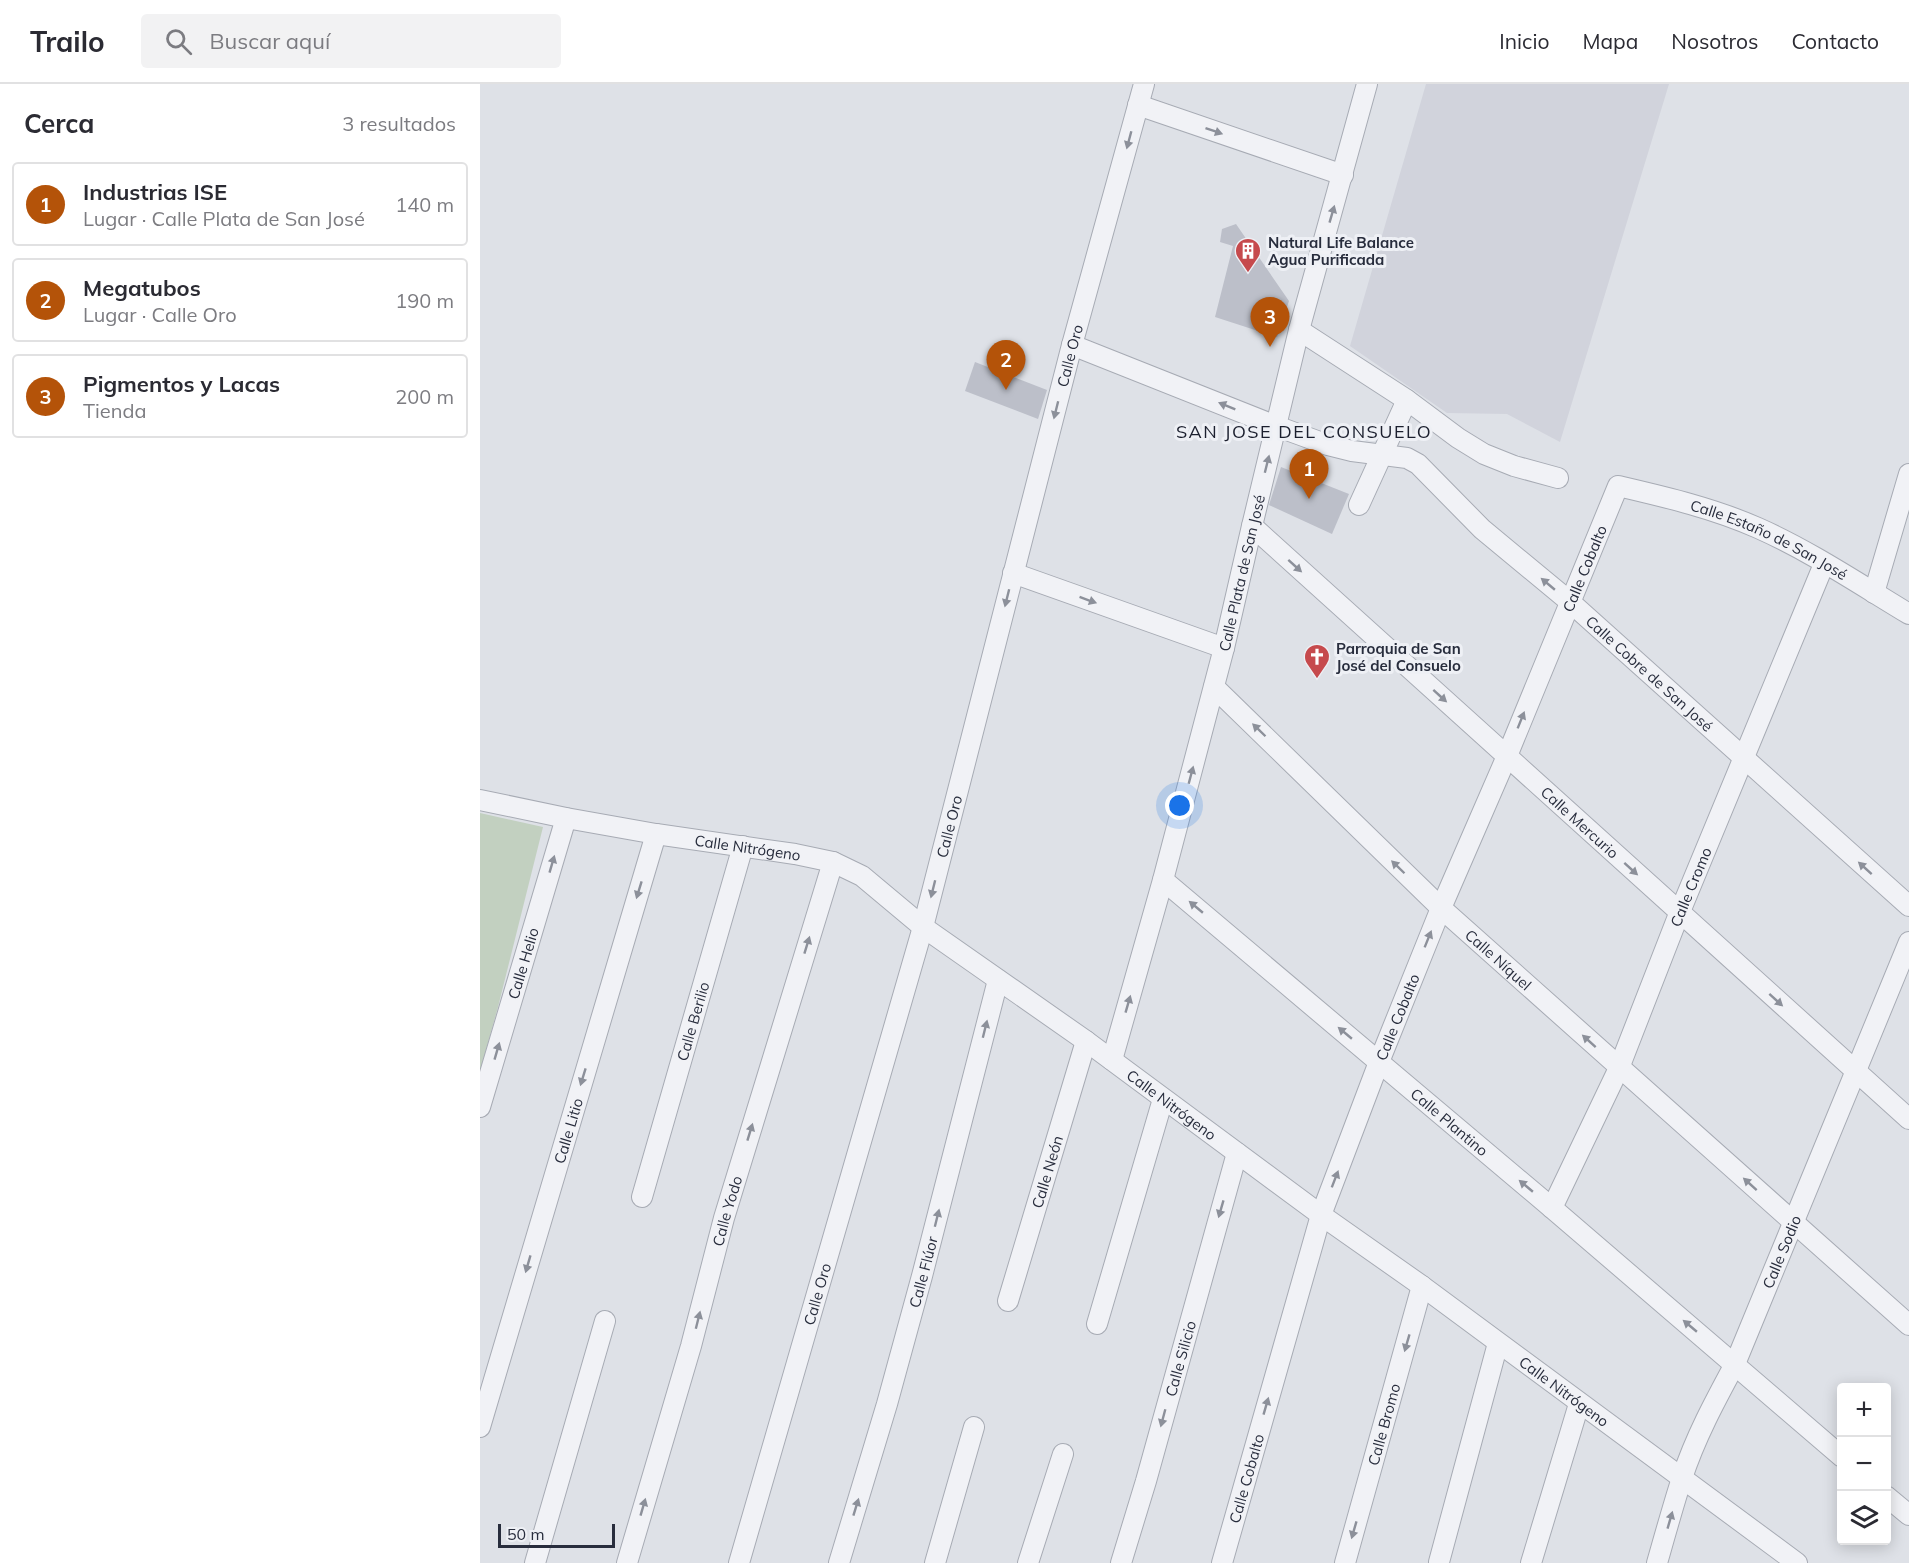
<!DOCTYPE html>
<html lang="es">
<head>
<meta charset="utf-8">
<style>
  :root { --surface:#fff; --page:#f2f2f3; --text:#2b2b33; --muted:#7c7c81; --line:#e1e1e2; --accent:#b45309 }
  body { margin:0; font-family:Mulish,sans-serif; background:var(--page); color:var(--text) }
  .controls { position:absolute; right:18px; bottom:18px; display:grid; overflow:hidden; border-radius:6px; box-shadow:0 3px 15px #0003 }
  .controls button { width:54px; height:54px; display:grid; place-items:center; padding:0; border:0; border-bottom:2px solid var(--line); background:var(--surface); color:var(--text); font:30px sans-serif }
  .scale { position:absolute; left:18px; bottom:15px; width:117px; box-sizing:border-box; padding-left:6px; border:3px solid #282d3d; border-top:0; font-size:16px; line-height:21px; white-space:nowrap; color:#282d3d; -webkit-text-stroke:4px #eef0f5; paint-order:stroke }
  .you { position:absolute; left:700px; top:722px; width:21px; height:21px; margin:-15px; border:4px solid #fff; border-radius:50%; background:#1a73e8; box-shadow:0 0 0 9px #1a73e833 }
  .badge { display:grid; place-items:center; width:39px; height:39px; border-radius:50%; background:var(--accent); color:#fff; font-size:20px; font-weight:700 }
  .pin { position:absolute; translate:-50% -50px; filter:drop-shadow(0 2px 3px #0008) }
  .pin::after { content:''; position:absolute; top:32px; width:21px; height:18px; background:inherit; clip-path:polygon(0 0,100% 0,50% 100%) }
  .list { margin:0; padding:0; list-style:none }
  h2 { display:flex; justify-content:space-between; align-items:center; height:78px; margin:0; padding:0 24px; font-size:26px }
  h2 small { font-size:20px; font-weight:400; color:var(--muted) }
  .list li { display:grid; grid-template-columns:39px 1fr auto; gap:18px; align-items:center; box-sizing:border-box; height:84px; margin:0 12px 12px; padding:0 12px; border:2px solid var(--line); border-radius:6px }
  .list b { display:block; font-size:22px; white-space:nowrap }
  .list p { margin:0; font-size:20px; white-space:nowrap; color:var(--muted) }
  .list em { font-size:20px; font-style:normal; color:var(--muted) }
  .icon { flex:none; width:33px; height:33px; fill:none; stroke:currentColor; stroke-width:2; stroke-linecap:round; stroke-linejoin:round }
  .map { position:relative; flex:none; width:1429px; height:1479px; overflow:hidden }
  header { display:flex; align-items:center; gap:36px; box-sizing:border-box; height:84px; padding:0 30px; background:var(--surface); border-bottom:2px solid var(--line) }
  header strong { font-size:28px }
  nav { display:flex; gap:33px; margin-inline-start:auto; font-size:21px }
  .search { width:420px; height:54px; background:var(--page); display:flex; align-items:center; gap:15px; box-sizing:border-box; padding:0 21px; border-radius:6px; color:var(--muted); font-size:22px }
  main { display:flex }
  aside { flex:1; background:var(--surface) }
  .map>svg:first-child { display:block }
  .built { fill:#d1d3dc }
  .green { fill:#c2d0c0 }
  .building { fill:#bcbfc9 }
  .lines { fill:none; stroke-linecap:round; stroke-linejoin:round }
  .minor-casing { stroke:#a7abb4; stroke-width:22 }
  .minor { stroke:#f1f2f6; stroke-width:20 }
  .oneway { fill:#8c909a }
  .labels { text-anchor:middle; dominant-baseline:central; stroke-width:6; stroke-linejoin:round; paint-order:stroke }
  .poi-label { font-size:15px; font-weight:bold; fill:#282d3d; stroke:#eef0f5; text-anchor:start }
  .street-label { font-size:15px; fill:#282d3d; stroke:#eef0f5 }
  .quarter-label { font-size:18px; letter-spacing:1.5px; fill:#1b1f2e; stroke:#eef0f5 }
</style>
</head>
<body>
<header>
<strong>Trailo</strong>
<div class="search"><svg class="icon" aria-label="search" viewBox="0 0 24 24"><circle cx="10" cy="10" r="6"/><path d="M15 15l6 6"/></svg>Buscar aquí</div>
<nav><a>Inicio</a><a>Mapa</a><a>Nosotros</a><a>Contacto</a></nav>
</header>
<main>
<aside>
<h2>Cerca<small>3 resultados</small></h2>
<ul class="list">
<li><span class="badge">1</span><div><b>Industrias ISE</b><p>Lugar · Calle Plata de San José</p></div><em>140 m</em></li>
<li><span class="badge">2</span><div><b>Megatubos</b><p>Lugar · Calle Oro</p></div><em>190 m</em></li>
<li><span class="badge">3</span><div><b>Pigmentos y Lacas</b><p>Tienda</p></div><em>200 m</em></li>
</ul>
</aside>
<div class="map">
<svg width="1429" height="1479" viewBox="0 0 1429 1479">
  <rect width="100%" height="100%" fill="#dee1e7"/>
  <path class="built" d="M946 0H1189L1080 358 1027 330 967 329 870 262Z"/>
  <path class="green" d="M0 729 63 743 18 923 0 987Z"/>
  <g class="building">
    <path d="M756 140 809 217 797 253 735 233 753 162 740 158 742 145Z"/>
    <path d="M495 278 567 306 558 335 485 307Z"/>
    <path d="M801 383 869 410 852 450 789 421Z"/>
  </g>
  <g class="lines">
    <defs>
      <g id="minor">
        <path d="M658 21 863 91"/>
        <path d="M819 246 927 316 978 354 1004 370 1034 382 1078 394"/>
        <path id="s1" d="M592 261 796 342 848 361 872 367 927 374 938 380 1002 445 1089 517 1429 822"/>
        <path d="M879 421 927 316"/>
        <path id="s2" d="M772 442 1429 1035"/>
        <path d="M533 489 744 564"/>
        <path d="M1394 509 1429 390"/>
        <path id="s3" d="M734 603 961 824 1429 1241"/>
        <path id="s4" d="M0 716 86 734 176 750 315 770 353 778 382 792 443 843 606 957 841 1131 942 1202 1317 1479"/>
        <path id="s5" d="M683 796 1072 1124 1362 1373"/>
        <path id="s6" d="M632 976 683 796 744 564 772 442 819 246 887 0"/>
        <path id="s7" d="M0 1023 86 734"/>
        <path id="s8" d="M162 1113 263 762"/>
        <path id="s9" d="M1072 1124 1139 984 1199 830 1344 480"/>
        <path id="s10" d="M528 1217 606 957"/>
        <path d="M617 1240 683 1015"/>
        <path id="s11" d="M0 1343 176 750"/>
        <path d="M1406 1412 1429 1431"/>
        <path d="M959 1478 1018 1259"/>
        <path d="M55 1479 125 1237"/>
        <path id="s12" d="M147 1479 211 1262 244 1134 353 778"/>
        <path id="s13" d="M259 1479 443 843 592 261 664 0"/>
        <path id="s14" d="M359 1479 407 1320 442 1192 518 896"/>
        <path d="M455 1479 494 1343"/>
        <path d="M548 1479 583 1370"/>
        <path id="s15" d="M641 1479 666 1397 757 1069"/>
        <path id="s16" d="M742 1479 841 1131 899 978 961 824 1027 672 1138 402C1185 413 1233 424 1278 444 1330 467 1379 500 1429 530"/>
        <path id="s17" d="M865 1479 942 1202"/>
        <path d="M1051 1479 1099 1320"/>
        <path id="s18" d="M1177 1479C1185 1451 1193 1422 1202 1394 1215 1354 1235 1317 1255 1280L1429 858"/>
      </g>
    </defs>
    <use href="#minor" class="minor-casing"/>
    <use href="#minor" class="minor"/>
  </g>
  <defs><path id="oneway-solid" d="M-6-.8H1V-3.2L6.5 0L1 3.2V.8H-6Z" transform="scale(1.5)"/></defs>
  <g class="oneway">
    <use href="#oneway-solid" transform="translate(734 47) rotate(19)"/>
    <use href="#oneway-solid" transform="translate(649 56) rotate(105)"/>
    <use href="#oneway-solid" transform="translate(852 130) rotate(-74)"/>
    <use href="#oneway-solid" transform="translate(747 322) rotate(-158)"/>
    <use href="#oneway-solid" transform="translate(576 326) rotate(104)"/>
    <use href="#oneway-solid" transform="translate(787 380) rotate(-76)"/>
    <use href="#oneway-solid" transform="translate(815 482) rotate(42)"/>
    <use href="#oneway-solid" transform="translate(1068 500) rotate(-140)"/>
    <use href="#oneway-solid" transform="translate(527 514) rotate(104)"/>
    <use href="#oneway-solid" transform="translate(608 516) rotate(20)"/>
    <use href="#oneway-solid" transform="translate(960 612) rotate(42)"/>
    <use href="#oneway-solid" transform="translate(1041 636) rotate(-68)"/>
    <use href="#oneway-solid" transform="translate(779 646) rotate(-136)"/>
    <use href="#oneway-solid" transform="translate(711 691) rotate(-75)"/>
    <use href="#oneway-solid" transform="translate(72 780) rotate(-74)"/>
    <use href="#oneway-solid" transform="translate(918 783) rotate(-136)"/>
    <use href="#oneway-solid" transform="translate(1385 784) rotate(-138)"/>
    <use href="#oneway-solid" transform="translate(1151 785) rotate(42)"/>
    <use href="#oneway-solid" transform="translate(453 805) rotate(104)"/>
    <use href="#oneway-solid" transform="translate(159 806) rotate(107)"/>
    <use href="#oneway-solid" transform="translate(716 823) rotate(-140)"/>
    <use href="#oneway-solid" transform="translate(948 855) rotate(-68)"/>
    <use href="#oneway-solid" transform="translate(327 861) rotate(-73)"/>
    <use href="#oneway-solid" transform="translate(1296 916) rotate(42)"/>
    <use href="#oneway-solid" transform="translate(648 920) rotate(-74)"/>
    <use href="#oneway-solid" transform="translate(505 945) rotate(-76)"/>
    <use href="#oneway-solid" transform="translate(865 949) rotate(-140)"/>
    <use href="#oneway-solid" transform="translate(1109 957) rotate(-138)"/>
    <use href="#oneway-solid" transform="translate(17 967) rotate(-74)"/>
    <use href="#oneway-solid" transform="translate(103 993) rotate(107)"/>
    <use href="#oneway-solid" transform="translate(270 1048) rotate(-73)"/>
    <use href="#oneway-solid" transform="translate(855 1095) rotate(-69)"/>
    <use href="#oneway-solid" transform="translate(1270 1100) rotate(-138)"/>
    <use href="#oneway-solid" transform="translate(1046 1102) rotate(-140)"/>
    <use href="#oneway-solid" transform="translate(741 1125) rotate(106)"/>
    <use href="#oneway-solid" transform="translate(457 1134) rotate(-76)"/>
    <use href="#oneway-solid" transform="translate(48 1180) rotate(106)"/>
    <use href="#oneway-solid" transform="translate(218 1236) rotate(-76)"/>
    <use href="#oneway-solid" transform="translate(1210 1242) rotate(-140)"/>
    <use href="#oneway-solid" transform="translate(927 1259) rotate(106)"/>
    <use href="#oneway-solid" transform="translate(786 1322) rotate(-74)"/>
    <use href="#oneway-solid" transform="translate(683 1334) rotate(105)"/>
    <use href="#oneway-solid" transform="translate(163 1423) rotate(-74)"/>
    <use href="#oneway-solid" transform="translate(376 1423) rotate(-73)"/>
    <use href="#oneway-solid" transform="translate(1190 1436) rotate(-74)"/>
    <use href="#oneway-solid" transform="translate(874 1446) rotate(106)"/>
  </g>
  <defs>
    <symbol id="building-pin" viewBox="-11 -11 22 30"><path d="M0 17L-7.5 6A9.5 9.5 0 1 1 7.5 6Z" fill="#c64a4d" stroke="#eef0f5"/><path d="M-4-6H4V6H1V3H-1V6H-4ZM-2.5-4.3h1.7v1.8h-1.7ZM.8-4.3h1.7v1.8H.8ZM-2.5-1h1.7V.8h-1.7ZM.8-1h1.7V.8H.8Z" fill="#fff"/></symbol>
    <symbol id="church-pin" viewBox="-11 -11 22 30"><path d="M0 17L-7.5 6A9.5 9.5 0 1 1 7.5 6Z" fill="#c64a4d" stroke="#eef0f5"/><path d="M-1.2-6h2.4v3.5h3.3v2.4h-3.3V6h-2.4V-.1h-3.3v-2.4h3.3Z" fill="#fff"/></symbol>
  </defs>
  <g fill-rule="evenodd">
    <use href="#building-pin" x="753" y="152" width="30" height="40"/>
    <use href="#church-pin" x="822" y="558" width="30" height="40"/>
  </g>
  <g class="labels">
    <g class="poi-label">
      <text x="788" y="158">Natural Life Balance<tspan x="788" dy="17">Agua Purificada</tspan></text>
      <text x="856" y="564">Parroquia de San<tspan x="856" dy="17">José del Consuelo</tspan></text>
    </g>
    <g class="street-label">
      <text stroke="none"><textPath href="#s13" startOffset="1252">Calle Oro</textPath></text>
      <text stroke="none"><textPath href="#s16" startOffset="1310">Calle Estaño de San José</textPath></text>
      <text stroke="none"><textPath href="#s16" startOffset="1060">Calle Cobalto</textPath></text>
      <text stroke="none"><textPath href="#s6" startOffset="504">Calle Plata de San José</textPath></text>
      <text stroke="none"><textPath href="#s1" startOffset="680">Calle Cobre de San José</textPath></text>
      <text stroke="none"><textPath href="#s2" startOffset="442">Calle Mercurio</textPath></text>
      <text stroke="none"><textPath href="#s13" startOffset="766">Calle Oro</textPath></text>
      <text stroke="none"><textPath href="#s4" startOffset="272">Calle Nitrógeno</textPath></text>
      <text stroke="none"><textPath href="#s9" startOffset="350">Calle Cromo</textPath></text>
      <text stroke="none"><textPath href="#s3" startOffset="394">Calle Níquel</textPath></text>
      <text stroke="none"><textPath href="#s7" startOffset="150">Calle Helio</textPath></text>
      <text stroke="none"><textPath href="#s16" startOffset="574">Calle Cobalto</textPath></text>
      <text stroke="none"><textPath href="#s8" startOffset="183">Calle Berilio</textPath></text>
      <text stroke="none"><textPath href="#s4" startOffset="776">Calle Nitrógeno</textPath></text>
      <text stroke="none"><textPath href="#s5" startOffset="375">Calle Plantino</textPath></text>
      <text stroke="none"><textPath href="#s11" startOffset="309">Calle Litio</textPath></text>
      <text stroke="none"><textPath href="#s10" startOffset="135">Calle Neón</textPath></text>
      <text stroke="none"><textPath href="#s12" startOffset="366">Calle Yodo</textPath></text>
      <text stroke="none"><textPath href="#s18" startOffset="336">Calle Sodio</textPath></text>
      <text stroke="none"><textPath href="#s14" startOffset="303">Calle Flúor</textPath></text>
      <text stroke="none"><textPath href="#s13" startOffset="280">Calle Oro</textPath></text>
      <text stroke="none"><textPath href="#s15" startOffset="213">Calle Silicio</textPath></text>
      <text stroke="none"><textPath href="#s4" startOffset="1262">Calle Nitrógeno</textPath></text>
      <text stroke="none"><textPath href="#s17" startOffset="144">Calle Bromo</textPath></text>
      <text stroke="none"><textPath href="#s16" startOffset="88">Calle Cobalto</textPath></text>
    </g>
    <g class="quarter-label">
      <text x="824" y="347">SAN JOSE DEL CONSUELO</text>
    </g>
  </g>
</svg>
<div class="controls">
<button>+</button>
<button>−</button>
<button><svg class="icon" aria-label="layers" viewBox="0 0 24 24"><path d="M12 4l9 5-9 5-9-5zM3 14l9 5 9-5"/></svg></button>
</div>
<div class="scale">50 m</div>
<div class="you"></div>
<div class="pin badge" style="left:829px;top:415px">1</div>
<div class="pin badge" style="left:526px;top:306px">2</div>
<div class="pin badge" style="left:790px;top:263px">3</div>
</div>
</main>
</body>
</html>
